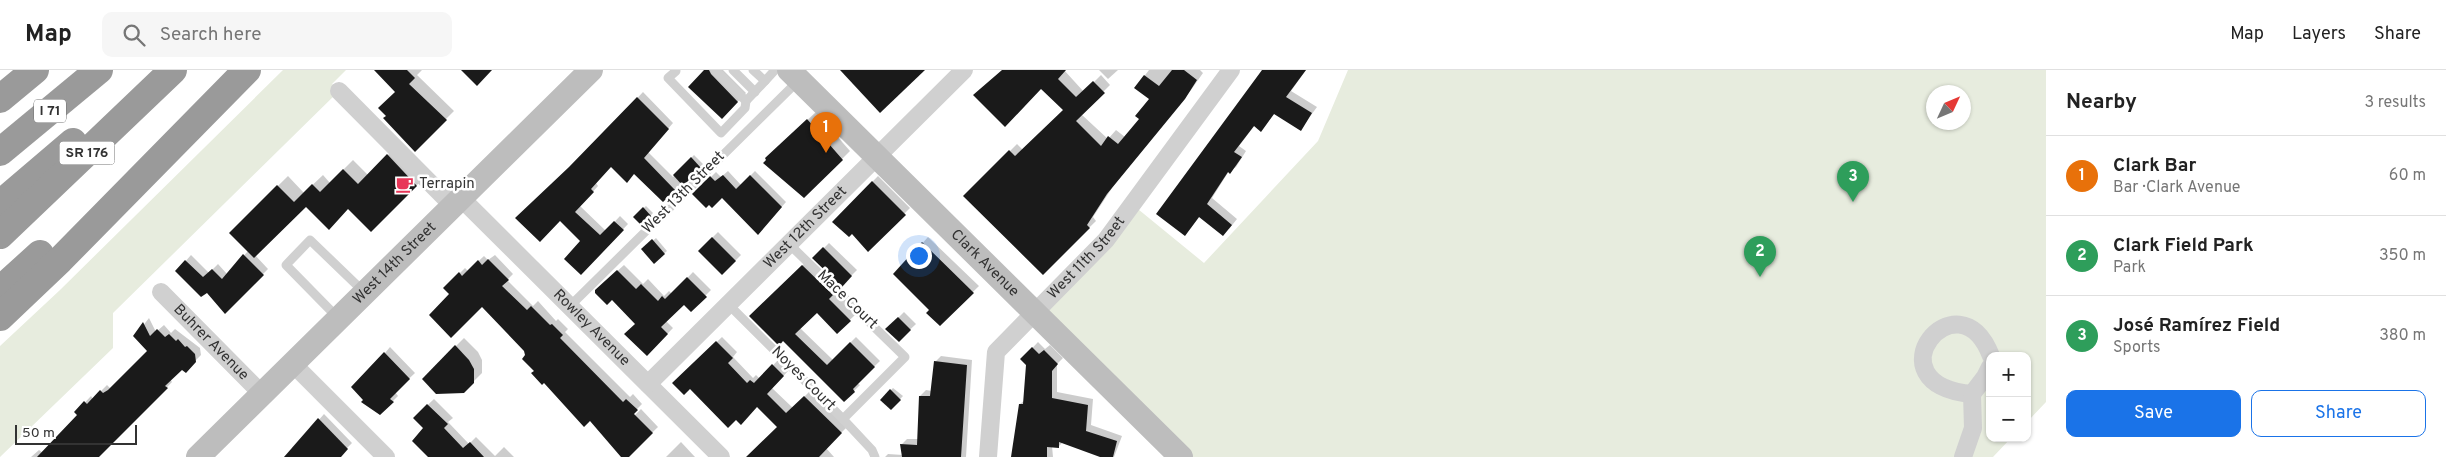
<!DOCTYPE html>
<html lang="en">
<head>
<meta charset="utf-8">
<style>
  :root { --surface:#fff; --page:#f6f6f6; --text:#222; --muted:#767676; --line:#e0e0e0; --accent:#1a73e8 }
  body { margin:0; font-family:Overpass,sans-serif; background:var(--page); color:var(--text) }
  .controls { position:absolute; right:15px; bottom:15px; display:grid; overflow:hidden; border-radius:10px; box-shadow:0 1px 4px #0004 }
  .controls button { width:45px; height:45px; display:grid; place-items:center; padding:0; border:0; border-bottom:1px solid var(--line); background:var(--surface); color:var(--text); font:25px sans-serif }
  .compass { position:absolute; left:1926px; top:15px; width:45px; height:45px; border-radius:50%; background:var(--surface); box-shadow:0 1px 4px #0004; rotate:46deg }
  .scale { position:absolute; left:15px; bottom:12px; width:122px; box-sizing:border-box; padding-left:5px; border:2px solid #333; border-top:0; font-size:14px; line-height:18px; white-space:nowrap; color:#333; -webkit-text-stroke:4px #fff; paint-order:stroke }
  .you { position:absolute; left:918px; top:185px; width:18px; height:18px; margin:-12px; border:4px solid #fff; border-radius:50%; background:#1a73e8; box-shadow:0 0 0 8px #1a73e833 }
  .badge { display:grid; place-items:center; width:32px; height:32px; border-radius:50%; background:var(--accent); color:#fff; font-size:16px; font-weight:700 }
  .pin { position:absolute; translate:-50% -41px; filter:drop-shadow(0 1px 2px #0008) }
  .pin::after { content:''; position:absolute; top:26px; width:18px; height:15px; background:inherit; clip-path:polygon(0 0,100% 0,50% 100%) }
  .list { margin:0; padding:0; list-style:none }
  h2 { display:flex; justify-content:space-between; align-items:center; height:65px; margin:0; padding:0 20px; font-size:21px }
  h2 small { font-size:16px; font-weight:400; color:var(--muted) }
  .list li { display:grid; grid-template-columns:32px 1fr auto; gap:15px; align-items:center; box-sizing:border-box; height:80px; padding:0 20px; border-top:1px solid var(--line) }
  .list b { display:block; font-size:19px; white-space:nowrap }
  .list p { margin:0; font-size:16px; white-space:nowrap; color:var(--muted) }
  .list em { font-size:16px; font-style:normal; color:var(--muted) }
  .actions { display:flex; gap:10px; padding:15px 20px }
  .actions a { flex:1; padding:11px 0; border:1px solid var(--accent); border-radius:10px; text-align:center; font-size:18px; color:var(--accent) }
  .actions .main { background:var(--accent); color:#fff }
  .icon { flex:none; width:28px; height:28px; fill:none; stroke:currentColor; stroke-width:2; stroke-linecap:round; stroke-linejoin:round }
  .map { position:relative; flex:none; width:2046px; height:387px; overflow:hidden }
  header { display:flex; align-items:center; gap:30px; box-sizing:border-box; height:70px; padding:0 25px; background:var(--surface); border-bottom:1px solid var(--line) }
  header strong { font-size:24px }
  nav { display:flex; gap:28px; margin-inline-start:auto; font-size:18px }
  .search { width:350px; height:45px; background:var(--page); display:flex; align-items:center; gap:12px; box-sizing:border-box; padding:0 18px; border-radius:10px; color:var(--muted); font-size:19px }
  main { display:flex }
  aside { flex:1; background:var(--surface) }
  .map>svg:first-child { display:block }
  .green { fill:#e7ecde; fill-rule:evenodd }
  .shadow { fill:#0003 }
  .building { fill:#1a1a1a }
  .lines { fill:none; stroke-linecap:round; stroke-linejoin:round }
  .lane { stroke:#d0d0d0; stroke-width:9 }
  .street { stroke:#d0d0d0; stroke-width:18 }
  .secondary { stroke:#bdbdbd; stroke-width:24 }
  .highway { stroke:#9a9a9a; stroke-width:28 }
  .labels { text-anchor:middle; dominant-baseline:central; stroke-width:5; stroke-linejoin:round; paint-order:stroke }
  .shield { fill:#fff; stroke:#707070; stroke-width:1 }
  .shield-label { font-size:14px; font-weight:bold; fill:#333 }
  .poi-label { font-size:15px; fill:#333; stroke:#fff; text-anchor:start }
  .street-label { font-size:15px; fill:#333; stroke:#fff }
</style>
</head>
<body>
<header>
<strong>Map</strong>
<div class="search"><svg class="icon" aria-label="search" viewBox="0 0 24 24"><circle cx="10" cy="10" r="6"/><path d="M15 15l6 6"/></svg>Search here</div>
<nav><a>Map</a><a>Layers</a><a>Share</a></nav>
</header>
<main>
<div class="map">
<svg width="2046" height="387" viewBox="0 0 2046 387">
  <rect width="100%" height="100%" fill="#fff"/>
  <g class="green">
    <path d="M283 0H346L332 14 339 21 113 243V278L0 387V276L60 220Z"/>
    <path d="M1348 0H2046V332L2027 352V286H1990V368H2011L1993 387H1181L1036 242 1133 135 1204 193 1318 71ZM1934 22H1964V52H1934Z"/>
  </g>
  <g class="shadow">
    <path d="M382 0H422L417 5 454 41 415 80 387 45 396 22Z"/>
    <path d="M706 0H723L746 23 722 48Z"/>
    <path d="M1002 0H1064L1084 22 1101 5 1110 15 1081 44 1108 69 1116 60 1125 67 1141 49 1151 28 1136 17 1149 0H1200L1203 3 1191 20 1114 115 1093 147 1096 151 1043 203 965 126 1017 74 1023 80 1064 40 1041 17Z"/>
    <path d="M1099 0H1118L1108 9Z"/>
    <path d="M1263 0H1306L1291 21 1317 37 1300 60 1275 43 1261 60 1255 55 1239 76 1246 81 1236 97 1229 101 1212 128 1237 149 1229 159 1200 146 1190 159Z"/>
    <path d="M643 22 673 53 648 82 673 107 694 85 703 94 663 131 635 103 611 95 596 113 598 116 580 136 606 161 620 146 628 154 581 204 582 171 560 149 574 95Z"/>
    <path d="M816 42 850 81 804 127 775 80Z"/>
    <path d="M397 76 426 106 371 161 348 138 306 135 255 185 268 199 225 242 207 221 177 201 191 185 209 203 218 194 227 204 248 181 230 163 288 106 304 123 323 105 330 113 353 90 368 105Z"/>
    <path d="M728 101 741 115 755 101 786 132 763 158 722 127 694 124 716 102 721 107Z"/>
    <path d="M878 106 910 138 868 180 852 162 833 152Z"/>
    <path d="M646 136 653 143 642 155 634 147Z"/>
    <path d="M718 162 741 185 722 204 699 181Z"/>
    <path d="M928 167 979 216 940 254 931 240 895 204Z"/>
    <path d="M656 168 667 181 654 192 643 179Z"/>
    <path d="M829 173 857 200 842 215 814 188Z"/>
    <path d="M495 185 513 204 507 210 533 236 538 231 556 251 558 249 568 259 565 262 630 327 633 324 642 334 632 344 634 346 641 339 658 357 627 387H623L590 349 535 301 525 280 482 235 451 224 445 218 465 198 468 201 484 186 488 190Z"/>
    <path d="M808 190 834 223 855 245 837 262 817 241 800 258 833 290 856 267 880 291 857 313 860 315 844 331 783 269 751 246Z"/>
    <path d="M624 195 643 214 648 209 664 226 669 221 672 224 693 202 711 220 691 240 684 233 666 251 673 258 647 285 637 254 603 214Z"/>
    <path d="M904 242 916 254 899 270 887 259Z"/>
    <path d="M149 248 156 262 164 255 171 263 175 259 200 278 201 285 191 295 182 298 170 309 172 312 98 387H31L39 380 43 383 79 345 76 342 91 326 93 329 107 315 110 318 148 281 135 266Z"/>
    <path d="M722 267 737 282 733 287 753 308 756 305 760 309 778 290 789 300 772 318 793 338 810 321 847 357 826 378 834 387H757L779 357 757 335 674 313Z"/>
    <path d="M464 268 478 282 482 290V303L463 322 423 309Z"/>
    <path d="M1038 272 1045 279 1050 275 1063 288 1057 294V322L1093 329 1091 355 1122 366 1114 387H1103L1063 372 1058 377 1052 376 1053 387H1012L1020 334 1025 330 1028 295 1022 289Z"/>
    <path d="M390 277 415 303 395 322 398 326 380 344 385 283Z"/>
    <path d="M941 286 972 290 966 387H885L888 384 903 385 902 374 907 369H919L920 326 926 320 932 321 935 292Z"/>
    <path d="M893 318 903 326 891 339 881 330Z"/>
    <path d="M434 329 453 348 448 352 469 374 476 367 495 386 504 377 514 387H429L425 358 414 348Z"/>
    <path d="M324 344 352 373 338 387H284L297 375Z"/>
    <path d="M681 372 695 387H666Z"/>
  </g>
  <g class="building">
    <path d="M374 0H407L415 8 409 14 447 50 415 82 383 48 386 46 378 38 395 22Z"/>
    <path d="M461 0H492L477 16Z"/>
    <path d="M704 0H709L711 4 738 32 722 49 688 17Z"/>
    <path d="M840 0H925L880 43Z"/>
    <path d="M1002 0H1066L1058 9 1076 27 1093 11 1105 23 1076 51 1101 76 1108 66 1118 74 1139 49 1135 46 1149 29 1134 18 1144 5 1159 16 1172 0H1184L1197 10 1185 29 1107 124 1087 155 1090 158 1043 205 963 126 1009 80 1015 86 1063 40 1041 19 1005 57 973 25Z"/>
    <path d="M1262 0H1306L1286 27 1312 43 1301 61 1274 44 1261 62 1254 56 1234 82 1242 87 1230 104 1228 102 1207 134 1232 155 1223 166 1199 147 1185 166 1156 144Z"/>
    <path d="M637 27 669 59 644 88 675 120 663 132 634 104 627 113 611 97 591 119 594 122 575 142 600 165 614 151 624 160 581 205 564 189 580 171 560 151 540 172 515 148 569 97Z"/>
    <path d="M807 49 843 90 804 128 763 93 766 90 765 88Z"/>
    <path d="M387 84 417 116 371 162 348 139 329 160 306 137 254 188 229 163 277 115 294 132 312 114 320 122 343 99 358 114Z"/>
    <path d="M691 87 701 98 683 116 673 105Z"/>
    <path d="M723 105 736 119 750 105 782 137 758 165 722 128 712 138 709 135 706 138 692 124 710 106 715 111Z"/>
    <path d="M872 111 906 145 868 182 852 164 849 167 832 152Z"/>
    <path d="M643 137 652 147 642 156 633 147Z"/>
    <path d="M712 167 736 191 722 205 698 181Z"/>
    <path d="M652 169 665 184 654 194 641 179Z"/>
    <path d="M922 172 974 223 940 256 926 243 929 240 893 204Z"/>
    <path d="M823 177 852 206 842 217 812 188Z"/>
    <path d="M243 184 264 205 225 244 207 223 201 227 175 201 185 190 203 207 212 199 222 209Z"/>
    <path d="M488 189 509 210 502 216 527 240 531 236 550 255 552 254 563 265 560 268 623 332 626 329 638 340 634 344 653 363 629 387H621L590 351 584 357 544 313 542 315 531 303 534 301 522 289 525 285 524 281 482 237 451 268 429 245 449 224 443 218 459 202 462 206 478 190 482 195Z"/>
    <path d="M802 195 833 225 829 229 851 251 837 264 817 243 795 264 827 295 850 272 875 297 853 319 855 322 844 332 783 271 779 276 749 246Z"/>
    <path d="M617 200 636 219 641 214 658 231 662 226 665 229 687 207 707 227 691 242 684 235 661 257 668 264 647 286 624 264 635 254 612 230 607 235 595 223V220Z"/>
    <path d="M898 247 911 260 899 272 885 259Z"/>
    <path d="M143 252 150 266 157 259 165 267 169 264 176 271 178 269 185 277 187 276 195 284 196 292 186 303 182 300 165 316 168 318 99 387H37L77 345 74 342 84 331 87 334 100 320 103 323 108 320 147 281 133 266Z"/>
    <path d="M716 271 733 288 728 293 747 313 750 310 754 313 772 294 784 306 767 324 786 343 804 326 842 363 819 387H746L777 357 757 337 741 355 736 350 728 358 690 319 684 325 672 313Z"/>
    <path d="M455 275 469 290 474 299V313L464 323 436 324 422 309Z"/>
    <path d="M1032 277 1039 284 1044 280 1058 294 1052 301V328L1088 335 1086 361 1117 371 1113 387H1100L1059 372V378L1047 377V387H1011L1019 334H1023L1026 295 1020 289Z"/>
    <path d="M384 282 410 309 390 329 394 332 380 345 361 332 363 330 351 317Z"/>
    <path d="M934 291 967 295 961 387H902L900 374 917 375 919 326H930Z"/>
    <path d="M890 319 901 330 891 340 880 330Z"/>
    <path d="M427 334 448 354 444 358 463 378 470 372 484 387H428L412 371 423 358 413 348Z"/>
    <path d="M318 348 348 379 341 387H284Z"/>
  </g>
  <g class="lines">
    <g class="lane">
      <path d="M715 0 746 31 765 11 753 0"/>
      <path d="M733 0 755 22"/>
      <path d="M676 1 668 8 721 63 745 38 746 31"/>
      <path d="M765 11 775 0"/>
      <path d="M789 174 905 287 843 349"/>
      <path d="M728 234 843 349 872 380 875 387"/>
      <path d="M569 237 799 10"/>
      <path d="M338 248 286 195 310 170 364 222"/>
    </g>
    <g class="street">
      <path d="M339 21 453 136"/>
      <path id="s1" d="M461 128 721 387"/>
      <path id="s2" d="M161 222 261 323"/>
      <path d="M292 293 386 387"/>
      <path id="s3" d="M648 314 964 0"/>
      <path d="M1972 324C1867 314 1958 201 1991 286"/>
      <path id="s4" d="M988 387 996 282 1106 170 1231 0"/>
      <path d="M1963 387 1973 358 1972 324 1985 307 1990 297"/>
    </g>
    <g class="secondary">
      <path id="s5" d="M789 0 1181 387"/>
      <path id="s6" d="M198 387 591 0"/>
    </g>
    <g class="highway">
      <path d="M0 29 35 0"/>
      <path d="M0 82 99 0"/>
      <path d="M0 134 73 72"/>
      <path d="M0 165 173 0"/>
      <path d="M0 220 40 184"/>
      <path d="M0 247 60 190 247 0"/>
    </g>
  </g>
  <defs>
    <symbol id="cafe-bare" viewBox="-9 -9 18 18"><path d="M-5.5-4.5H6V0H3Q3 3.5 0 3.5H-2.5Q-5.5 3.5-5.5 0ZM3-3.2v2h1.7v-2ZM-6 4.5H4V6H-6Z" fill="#e83658" stroke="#fff" stroke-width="2.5" paint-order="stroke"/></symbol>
  </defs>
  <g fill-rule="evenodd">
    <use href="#cafe-bare" x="392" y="102" width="25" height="25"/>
  </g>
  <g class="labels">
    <g class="shield">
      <rect x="34" y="29.5" width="32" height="23" rx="4"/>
      <rect x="59.5" y="71.5" width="55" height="23" rx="4"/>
    </g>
    <g class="shield-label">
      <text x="50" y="41">I 71</text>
      <text x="87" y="83">SR 176</text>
    </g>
    <g class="poi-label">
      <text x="419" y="114">Terrapin</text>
    </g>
    <g class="street-label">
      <text transform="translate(684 123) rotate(-45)">West 13th Street</text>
      <text stroke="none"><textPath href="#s3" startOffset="222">West 12th Street</textPath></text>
      <text stroke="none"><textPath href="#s4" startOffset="236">West 11th Street</textPath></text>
      <text stroke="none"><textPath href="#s6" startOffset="276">West 14th Street</textPath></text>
      <text stroke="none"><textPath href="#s5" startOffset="275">Clark Avenue</textPath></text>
      <text transform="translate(847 230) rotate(44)">Mace Court</text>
      <text stroke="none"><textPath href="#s1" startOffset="184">Rowley Avenue</textPath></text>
      <text stroke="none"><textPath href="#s2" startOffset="71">Buhrer Avenue</textPath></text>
      <text transform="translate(803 309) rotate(45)">Noyes Court</text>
    </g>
  </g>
</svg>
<div class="controls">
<button>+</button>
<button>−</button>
</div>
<svg class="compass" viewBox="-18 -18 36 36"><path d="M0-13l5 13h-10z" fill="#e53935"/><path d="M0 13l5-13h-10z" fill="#767676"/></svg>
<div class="scale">50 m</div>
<div class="you"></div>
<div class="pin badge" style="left:826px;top:83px;background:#e8710a">1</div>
<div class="pin badge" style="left:1760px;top:207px;background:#2e9e5b">2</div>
<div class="pin badge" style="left:1853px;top:132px;background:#2e9e5b">3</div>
</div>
<aside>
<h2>Nearby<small>3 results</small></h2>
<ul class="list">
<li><span class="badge" style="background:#e8710a">1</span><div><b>Clark Bar</b><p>Bar · Clark Avenue</p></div><em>60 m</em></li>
<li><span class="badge" style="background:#2e9e5b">2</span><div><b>Clark Field Park</b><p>Park</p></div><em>350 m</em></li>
<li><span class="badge" style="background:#2e9e5b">3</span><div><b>José Ramírez Field</b><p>Sports</p></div><em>380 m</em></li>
</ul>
<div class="actions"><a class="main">Save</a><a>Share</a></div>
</aside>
</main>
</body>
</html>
